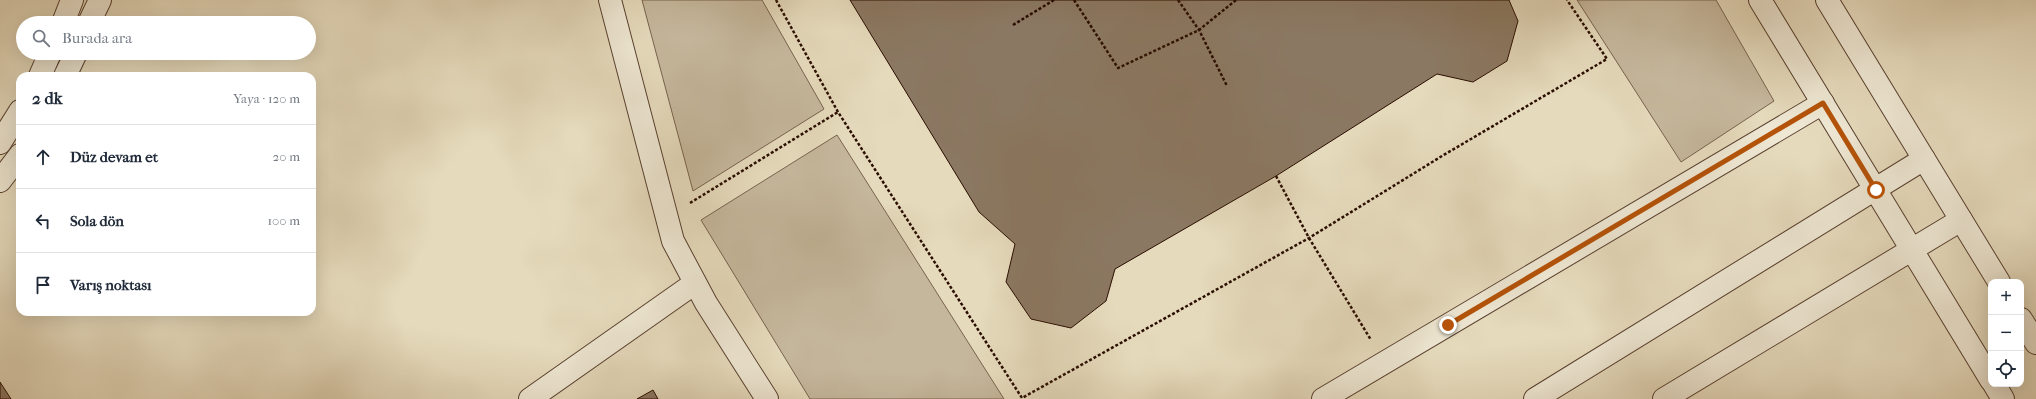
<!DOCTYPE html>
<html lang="tr">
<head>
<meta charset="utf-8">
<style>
  :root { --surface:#fff; --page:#f2f2f3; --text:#1f2937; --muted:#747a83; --line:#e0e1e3 }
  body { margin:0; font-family:"IM FELL French Canon",serif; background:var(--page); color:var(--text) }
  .controls { position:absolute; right:12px; bottom:12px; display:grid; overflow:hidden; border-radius:8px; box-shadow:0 4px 16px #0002 }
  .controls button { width:36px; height:36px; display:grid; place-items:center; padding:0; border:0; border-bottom:1px solid var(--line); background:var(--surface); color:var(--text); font:20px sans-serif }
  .stop { position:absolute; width:12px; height:12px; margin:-9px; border:3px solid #b45309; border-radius:50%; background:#fff }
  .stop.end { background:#b45309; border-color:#fff; box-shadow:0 1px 4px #0008 }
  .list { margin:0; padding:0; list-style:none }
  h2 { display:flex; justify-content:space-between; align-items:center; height:52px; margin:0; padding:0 16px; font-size:17px }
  h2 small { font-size:13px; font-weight:400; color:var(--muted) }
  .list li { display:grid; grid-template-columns:26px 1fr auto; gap:12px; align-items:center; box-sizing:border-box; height:64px; padding:0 16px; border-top:1px solid var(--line) }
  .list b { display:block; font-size:15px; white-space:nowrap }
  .list em { font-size:13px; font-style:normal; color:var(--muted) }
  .icon { flex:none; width:22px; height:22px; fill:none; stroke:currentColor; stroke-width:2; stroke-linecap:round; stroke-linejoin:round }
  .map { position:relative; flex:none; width:2036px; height:399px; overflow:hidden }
  .search { position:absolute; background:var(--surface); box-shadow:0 4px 16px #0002; left:16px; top:16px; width:300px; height:44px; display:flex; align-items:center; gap:10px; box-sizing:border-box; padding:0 14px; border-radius:22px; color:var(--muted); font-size:15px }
  .panel { position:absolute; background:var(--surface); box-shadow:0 4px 16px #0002; left:16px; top:72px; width:300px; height:244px; border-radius:12px }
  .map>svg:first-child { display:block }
  .green { fill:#c5b79c; stroke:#78624e }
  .building { fill:#8b7862; stroke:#2a0d00 }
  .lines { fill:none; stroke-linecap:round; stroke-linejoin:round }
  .minor-casing { stroke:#59402f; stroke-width:24 }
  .path { stroke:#2a0d00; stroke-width:2.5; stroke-dasharray:3 2; stroke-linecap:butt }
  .minor { stroke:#eee7d3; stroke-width:22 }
  .route { stroke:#b45309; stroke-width:5 }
</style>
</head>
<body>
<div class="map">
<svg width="2036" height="399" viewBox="0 0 2036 399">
  <rect width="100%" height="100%" fill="#e5dabc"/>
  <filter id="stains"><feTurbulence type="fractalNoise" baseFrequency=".005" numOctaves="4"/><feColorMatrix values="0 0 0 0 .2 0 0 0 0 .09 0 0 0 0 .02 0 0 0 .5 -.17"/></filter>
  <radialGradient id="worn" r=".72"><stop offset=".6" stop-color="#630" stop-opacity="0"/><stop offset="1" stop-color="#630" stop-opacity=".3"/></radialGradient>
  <g class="green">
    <path d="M642 0H762L824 109 693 191Z"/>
    <path d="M1577 0H1716L1774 101 1681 162Z"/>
    <path d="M837 135 1004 399H810L701 220Z"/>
  </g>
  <g class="building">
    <path d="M850 0H1509L1518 21 1507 61 1473 82 1437 74 1276 176 1115 269 1106 301 1071 328 1031 319 1006 282 1015 244 979 212Z"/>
    <path d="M0 382 11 399H0Z"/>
    <path d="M653 390 658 399H637Z"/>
  </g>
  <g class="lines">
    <defs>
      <g id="minor">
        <path d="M610 0 673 241 706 303 767 399"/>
        <path d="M1760 0 1991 380"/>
        <path d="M1827 0 1999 282"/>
        <path d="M63 23 72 0"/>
        <path d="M89 23 100 0"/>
        <path d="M40 76 50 53"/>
        <path d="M65 76 76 53"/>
        <path d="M0 143 20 111"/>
        <path d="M0 181 20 155"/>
        <path d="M2021 319 2036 343"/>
        <path d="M1994 384 2003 399"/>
        <path d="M530 399 695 283"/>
        <path d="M1323 399 1823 103"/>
        <path d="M1535 399 1924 159"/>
        <path d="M1664 399 1961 220"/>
      </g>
    </defs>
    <use href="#minor" class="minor-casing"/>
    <g class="path">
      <path d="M776 0 838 112 1022 398 1309 238 1442 156 1607 59 1567 0"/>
      <path d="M1074 0 1118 68 1199 30 1236 0"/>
      <path d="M1178 0 1199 30 1227 86"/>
      <path d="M1013 25 1054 0"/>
      <path d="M1276 176 1309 238 1371 340"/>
      <path d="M690 203 838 112"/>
    </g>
    <use href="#minor" class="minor"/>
  </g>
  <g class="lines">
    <path class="route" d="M1448 325 1823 103 1876 190"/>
  </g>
  <rect width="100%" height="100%" filter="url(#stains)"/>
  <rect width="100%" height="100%" fill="url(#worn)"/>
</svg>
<div class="controls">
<button>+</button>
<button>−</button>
<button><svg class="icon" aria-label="locate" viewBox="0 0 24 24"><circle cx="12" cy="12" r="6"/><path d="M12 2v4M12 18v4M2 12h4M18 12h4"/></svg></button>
</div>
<div class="stop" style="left:1876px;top:190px"></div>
<div class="stop end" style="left:1448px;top:325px"></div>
<div class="search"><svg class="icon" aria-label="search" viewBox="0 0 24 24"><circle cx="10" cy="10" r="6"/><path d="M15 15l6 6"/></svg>Burada ara</div>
<section class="panel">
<h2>2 dk<small>Yaya · 120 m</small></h2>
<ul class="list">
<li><svg class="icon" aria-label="ahead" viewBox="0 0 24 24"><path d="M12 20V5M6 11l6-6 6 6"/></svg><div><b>Düz devam et</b></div><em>20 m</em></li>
<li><svg class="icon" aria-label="left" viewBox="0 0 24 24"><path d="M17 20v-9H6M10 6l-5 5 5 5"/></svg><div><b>Sola dön</b></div><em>100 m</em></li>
<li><svg class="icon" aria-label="arrive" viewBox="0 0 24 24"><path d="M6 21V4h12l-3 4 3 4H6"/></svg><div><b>Varış noktası</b></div></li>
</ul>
</section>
</div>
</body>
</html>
